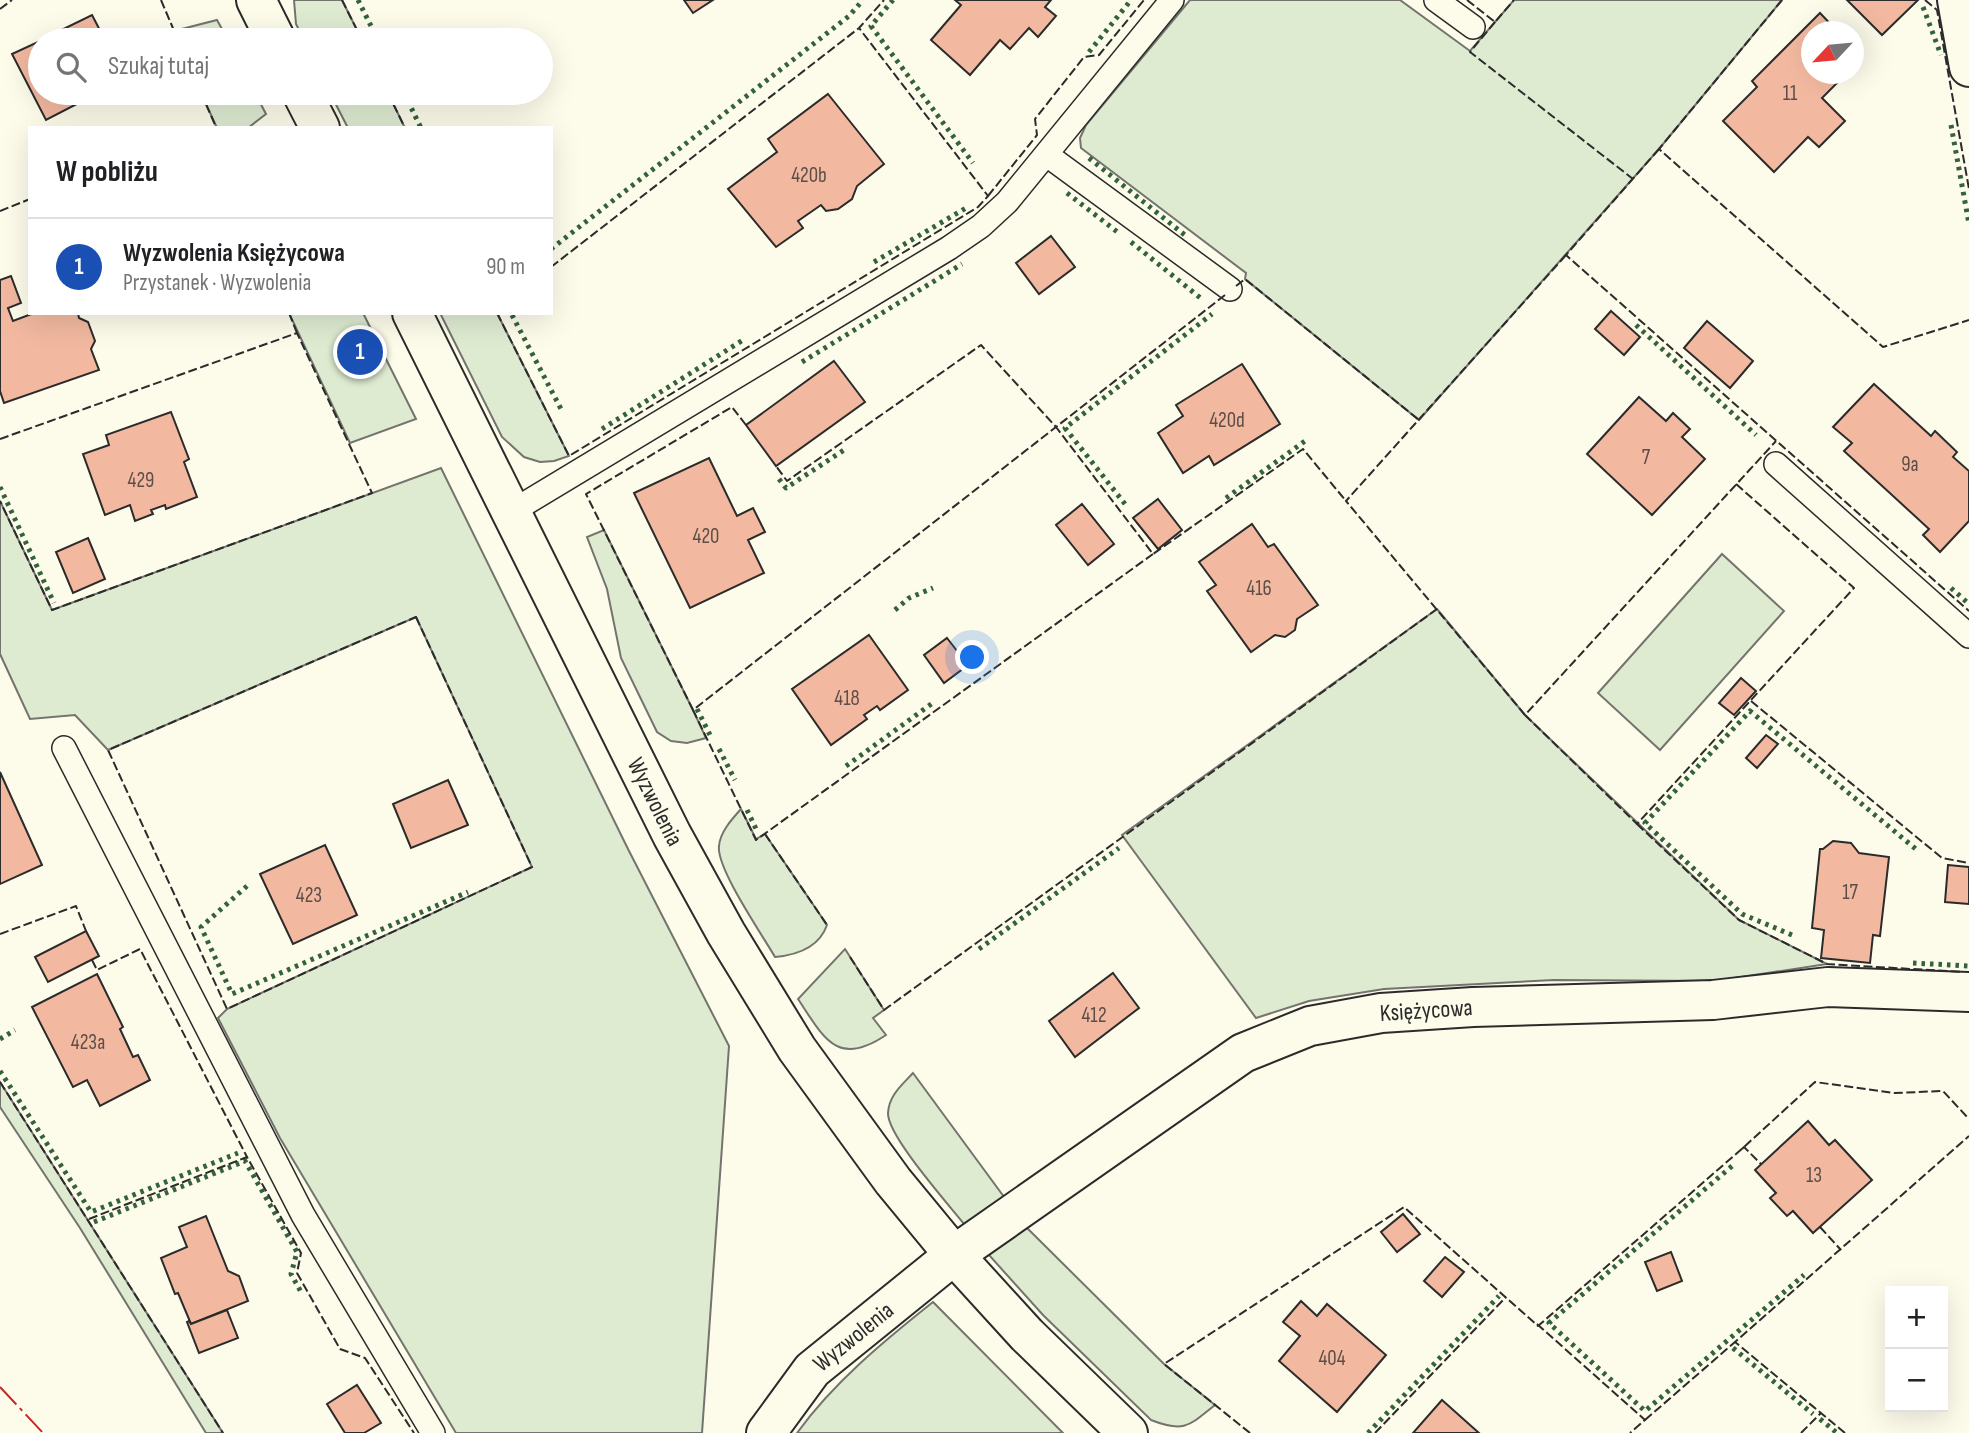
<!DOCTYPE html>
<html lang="pl">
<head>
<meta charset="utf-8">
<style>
  :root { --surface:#fff; --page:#f6f6f6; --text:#202124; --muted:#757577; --line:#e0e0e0; --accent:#2563eb }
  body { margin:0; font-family:"Sofia Sans Condensed",sans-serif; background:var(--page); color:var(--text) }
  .controls { position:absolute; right:21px; bottom:21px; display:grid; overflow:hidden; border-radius:0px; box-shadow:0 7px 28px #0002 }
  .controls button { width:63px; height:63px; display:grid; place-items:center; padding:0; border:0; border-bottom:2px solid var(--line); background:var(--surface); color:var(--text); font:35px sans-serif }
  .compass { position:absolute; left:1801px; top:21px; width:63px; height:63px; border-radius:50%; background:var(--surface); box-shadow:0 7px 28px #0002; rotate:244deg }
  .you { position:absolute; left:973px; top:658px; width:24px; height:24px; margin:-18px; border:5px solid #fff; border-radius:50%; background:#1a73e8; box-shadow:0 0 0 10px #1a73e833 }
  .badge { display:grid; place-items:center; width:46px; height:46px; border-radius:50%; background:var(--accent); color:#fff; font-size:23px; font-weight:700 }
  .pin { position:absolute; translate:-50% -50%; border:4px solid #fff; box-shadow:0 2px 7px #0006 }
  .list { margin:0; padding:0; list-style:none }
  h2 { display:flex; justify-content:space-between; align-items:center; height:91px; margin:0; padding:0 28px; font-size:30px }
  h2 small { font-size:23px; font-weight:400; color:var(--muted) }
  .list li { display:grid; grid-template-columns:46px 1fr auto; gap:21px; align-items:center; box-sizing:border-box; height:98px; padding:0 28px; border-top:2px solid var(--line) }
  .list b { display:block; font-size:26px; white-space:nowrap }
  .list p { margin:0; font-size:23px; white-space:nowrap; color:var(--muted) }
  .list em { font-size:23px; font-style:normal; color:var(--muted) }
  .icon { flex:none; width:38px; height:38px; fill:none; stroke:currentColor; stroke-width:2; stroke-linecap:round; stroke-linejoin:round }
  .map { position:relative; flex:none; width:1969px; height:1433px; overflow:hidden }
  .search { position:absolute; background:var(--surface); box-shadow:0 7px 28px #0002; left:28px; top:28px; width:525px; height:77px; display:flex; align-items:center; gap:18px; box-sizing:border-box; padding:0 24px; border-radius:38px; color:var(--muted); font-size:26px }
  .panel { position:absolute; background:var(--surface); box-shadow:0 7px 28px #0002; left:28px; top:126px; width:525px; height:189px; border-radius:0px }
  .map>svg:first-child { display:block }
  .green { fill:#deebd1; stroke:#74746e; stroke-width:2 }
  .building { fill:#f2b8a0; stroke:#2b2b2b; stroke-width:2 }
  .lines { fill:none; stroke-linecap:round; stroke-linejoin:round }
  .service-casing { stroke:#2b2b2b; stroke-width:26 }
  .minor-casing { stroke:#2b2b2b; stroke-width:42 }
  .tertiary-casing { stroke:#2b2b2b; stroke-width:42 }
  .service { stroke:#fdfbea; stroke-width:23 }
  .minor { stroke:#fdfbea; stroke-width:38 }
  .tertiary { stroke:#fdfbea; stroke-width:38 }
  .hedge { stroke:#34623c; stroke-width:5; stroke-dasharray:3.5 5; stroke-linecap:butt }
  .fence { stroke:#2b2b2b; stroke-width:2; stroke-dasharray:9 3.5; stroke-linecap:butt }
  .power { stroke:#c62828; stroke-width:2; stroke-dasharray:24 5 3.5 5; stroke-linecap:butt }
  .labels { text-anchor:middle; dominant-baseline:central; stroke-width:5; stroke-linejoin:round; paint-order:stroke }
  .number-label { font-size:21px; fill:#5d4e48 }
  .street-label { font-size:24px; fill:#2b2b2b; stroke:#fdfbea }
</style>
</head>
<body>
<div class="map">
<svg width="1969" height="1433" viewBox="0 0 1969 1433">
  <rect width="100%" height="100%" fill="#fdfbea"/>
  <g class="green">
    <path d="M294 0H342L362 40H304L296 24Z"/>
    <path d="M1190 0H1400L1470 51 1514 0H1782L1659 149 1419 420 1245 279 1246 273 1081 148 1080 138 1086 125Z"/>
    <path d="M217 20 228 40H178L174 31Z"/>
    <path d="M201 93H255L266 114 248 128H217Z"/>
    <path d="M330 93H388L405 128H348Z"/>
    <path d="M289 313H363L416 419 350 443Z"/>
    <path d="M440 313H497L569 456 554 461 540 462 524 457 502 437Z"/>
    <path d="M441 468 628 849 729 1046 702 1433H456L280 1138 218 1018 227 1009 532 867 416 617 108 750 75 715 30 719 0 654V501L52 610Z"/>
    <path d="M604 530 693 710 706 738 687 743 671 741 657 732 621 658 607 589 587 537Z"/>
    <path d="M1722 554 1784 611 1660 750 1598 693Z"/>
    <path d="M1437 609 1525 715 1739 920 1827 964 1715 981 1554 980 1384 989 1309 1001 1256 1018 1122 835Z"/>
    <path d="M741 809 756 839 765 834 827 925C819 948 797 955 775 957 763 936 716 868 719 846 720 832 732 819 741 809Z"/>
    <path d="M845 949 884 1010 873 1018 886 1035C837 1068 824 1038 798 999Z"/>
    <path d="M913 1073 1007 1201 968 1229C951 1207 887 1136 888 1113 889 1095 902 1085 913 1073Z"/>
    <path d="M0 1082 223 1433H206L80 1228 0 1107Z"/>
    <path d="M1020 1221 1164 1364 1215 1405C1189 1426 1184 1433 1151 1420L1043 1315 989 1255Z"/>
    <path d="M933 1302 1063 1433H797C834 1382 884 1341 933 1302Z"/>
  </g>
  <g class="building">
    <path d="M684 0H713L693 13Z"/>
    <path d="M955 0H1051L1045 7 1056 16 1038 37 1029 28 1010 49 1000 40 970 75 931 40 961 5Z"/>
    <path d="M1847 0H1918L1882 35Z"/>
    <path d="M1820 13 1838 32H1812V74H1846L1822 98 1845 121 1819 147 1808 137 1774 172 1723 121 1757 87 1752 81Z"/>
    <path d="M92 15 105 40H41Z"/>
    <path d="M40 41V93H98L46 120 12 54Z"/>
    <path d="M828 94 884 164 857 186 852 199 838 209 826 211 821 205 798 221 803 228 776 247 728 189 777 152 768 139Z"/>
    <path d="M1051 236 1075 267 1039 294 1016 263Z"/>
    <path d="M11 276 21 303 8 308 13 321 34 313H78L79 318 88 322 95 341 91 349 99 370 4 403 0 391V280Z"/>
    <path d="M1611 311 1640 337 1624 355 1595 329Z"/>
    <path d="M1707 321 1753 361 1730 388 1684 348Z"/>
    <path d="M834 361 865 402 776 466 746 425Z"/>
    <path d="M1242 364 1280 424 1214 465 1209 456 1183 473 1158 433 1183 416 1176 405Z"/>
    <path d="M1874 384 1931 436 1935 431 1957 452 1953 457 1969 471V521L1940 552 1923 535 1929 529 1844 451 1852 443 1833 427Z"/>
    <path d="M1639 397 1666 421 1673 413 1690 429 1682 437 1705 459 1652 515 1587 454Z"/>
    <path d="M171 412 189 459 184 462 197 497 166 509 165 505 151 510 153 514 135 521 130 505 105 515 83 454 109 445 106 435Z"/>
    <path d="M709 458 737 516 753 508 765 532 748 540 764 573 690 608 634 493Z"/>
    <path d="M1158 499 1182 530 1158 549 1133 518Z"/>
    <path d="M1082 504 1114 544 1088 565 1056 525Z"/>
    <path d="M1252 524 1268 547 1274 544 1318 605 1297 619 1295 630 1285 637 1275 635 1251 652 1207 591 1216 585 1199 562Z"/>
    <path d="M88 538 105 579 73 593 56 552Z"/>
    <path d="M869 635 908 690 880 710 877 706 864 715 867 719 831 745 792 689Z"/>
    <path d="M947 638 968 665 944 683 924 655Z"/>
    <path d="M1741 678 1756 691 1734 715 1719 703Z"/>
    <path d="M1766 735 1778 744 1757 768 1746 758Z"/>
    <path d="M0 772 42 865 0 884Z"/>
    <path d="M448 780 468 825 411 848 393 804Z"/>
    <path d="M1833 841 1851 843 1859 853 1889 857 1880 936 1873 935 1870 963 1821 958 1824 930 1812 928 1820 849H1823Z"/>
    <path d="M325 845 357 915 293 944 260 874Z"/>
    <path d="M1948 865 1969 867V904L1945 902Z"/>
    <path d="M86 931 99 956 48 982 35 957Z"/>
    <path d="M1113 973 1139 1008 1075 1057 1049 1021Z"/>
    <path d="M97 974 123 1027 120 1029 133 1057 138 1055 150 1080 100 1106 87 1080 73 1087 32 1007Z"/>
    <path d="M1808 1121 1829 1145 1835 1140 1872 1180 1813 1233 1793 1211 1787 1216 1770 1198 1776 1193 1755 1170Z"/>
    <path d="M1403 1214 1420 1234 1397 1252 1381 1232Z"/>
    <path d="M206 1216 228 1271 239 1276 248 1301 191 1324 178 1293 175 1294 161 1258 187 1247 179 1227Z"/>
    <path d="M1671 1252 1682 1281 1657 1291 1645 1262Z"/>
    <path d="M1445 1257 1464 1272 1442 1297 1424 1281Z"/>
    <path d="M1301 1301 1317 1316 1327 1304 1386 1355 1337 1412 1279 1361 1300 1336 1283 1322Z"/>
    <path d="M227 1310 238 1338 199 1353 187 1322 189 1321 191 1324Z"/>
    <path d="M357 1385 381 1423 364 1433H345L327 1404Z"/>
    <path d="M1442 1400 1479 1433H1413Z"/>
  </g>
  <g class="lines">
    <defs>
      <g id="service">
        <path d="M1436 0 1473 27"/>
        <path d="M1047 155 1230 289"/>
        <path d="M1776 464 1969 636"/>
        <path d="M511 512 949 248 981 226 1007 202 1172 0"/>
        <path d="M64 748 303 1215 433 1433"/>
      </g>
      <g id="minor">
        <path d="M1957 0 1969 67"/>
        <path id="s1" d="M766 1433 812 1370 954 1255 1243 1053 1310 1026 1381 1013 1473 1007 1713 1000 1828 987 1969 992"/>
      </g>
      <g id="tertiary">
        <path d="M256 0 276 40"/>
        <path d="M302 93 320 128"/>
        <path id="s2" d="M412 313 672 835 726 933 797 1049 893 1181 954 1255 1027 1335 1128 1433"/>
      </g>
    </defs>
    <use href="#service" class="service-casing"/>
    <use href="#minor" class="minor-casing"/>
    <use href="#tertiary" class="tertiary-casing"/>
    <use href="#service" class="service"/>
    <use href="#minor" class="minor"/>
    <use href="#tertiary" class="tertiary"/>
    <g class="hedge">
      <path d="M358 0 378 40"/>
      <path d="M893 0 871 26 973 163"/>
      <path d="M1923 7 1941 55"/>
      <path d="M1089 52 1131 0"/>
      <path d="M404 93 421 128"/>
      <path d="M1951 125 1969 224"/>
      <path d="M1089 158 1186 236"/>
      <path d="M1067 193 1120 234"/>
      <path d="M1131 242 1203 300"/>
      <path d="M551 249 849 16 863 0"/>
      <path d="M874 262 966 208"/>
      <path d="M512 315 561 409"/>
      <path d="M1636 325 1756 435"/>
      <path d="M802 362 962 264"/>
      <path d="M602 429 743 340"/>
      <path d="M779 479 786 488 844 450"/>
      <path d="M0 487 54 603"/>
      <path d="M1226 498 1305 441"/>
      <path d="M1125 504 1065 428 1212 314"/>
      <path d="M1951 588 1969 604"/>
      <path d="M895 610 909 598 933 588"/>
      <path d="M697 709 710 735"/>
      <path d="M719 749 735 780"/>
      <path d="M846 766 934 702"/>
      <path d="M747 810 758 833"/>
      <path d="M247 886 201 927 232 994 468 892"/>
      <path d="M1792 935 1742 914 1645 823 1750 711 1917 850"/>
      <path d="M979 949 1119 848"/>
      <path d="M1913 963 1969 966"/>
      <path d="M0 1039 15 1030"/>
      <path d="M0 1071 91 1212 238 1153"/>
      <path d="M1732 1166 1549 1323 1645 1411 1804 1275"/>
      <path d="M94 1222 245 1161 297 1252 291 1274 301 1292"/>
      <path d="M1733 1348 1813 1414"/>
      <path d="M1820 1419 1837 1433"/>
      <path d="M1368 1433 1499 1296"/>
    </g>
    <g class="fence">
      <path d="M161 0 178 40"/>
      <path d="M342 0 362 40"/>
      <path d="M1467 0 1495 22 1514 0"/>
      <path d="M1782 0 1659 149 1883 347 1969 320"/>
      <path d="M1925 0 1937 10 1969 189"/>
      <path d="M0 9 12 0"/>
      <path d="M1495 22 1470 52 1633 179"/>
      <path d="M201 93 216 127"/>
      <path d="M388 93 405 128"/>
      <path d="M1659 149 1566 255 1969 611"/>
      <path d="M988 196 1037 135 1035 119 1084 57 1099 55 1144 0"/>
      <path d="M0 211 30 199"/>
      <path d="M1566 255 1346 501 1525 715 1776 441"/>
      <path d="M551 267 859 28 884 0"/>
      <path d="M1236 286 1245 279 1419 420"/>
      <path d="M1225 295 1056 427 1153 554 1303 449 1346 501"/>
      <path d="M289 313 297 333"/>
      <path d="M497 313 569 456 978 207 988 196 859 28"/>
      <path d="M746 425 732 407 586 494 693 710 1056 427 981 345 787 481 776 466"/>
      <path d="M0 439 297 333 372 493 52 610 0 501"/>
      <path d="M416 617 532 867 227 1009 108 750Z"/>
      <path d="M1751 701 1942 858 1969 863"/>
      <path d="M693 710 756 840 1153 554"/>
      <path d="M1525 715 1637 824 1854 588 1736 484"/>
      <path d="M1637 824 1739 920 1827 964 1963 972"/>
      <path d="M765 834 827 925"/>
      <path d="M0 934 76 906 86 931"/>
      <path d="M850 957 884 1010 1437 609"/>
      <path d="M92 960 97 970 140 949 247 1157"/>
      <path d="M0 1082 223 1433"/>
      <path d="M1742 1149 1744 1147 1761 1164"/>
      <path d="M89 1219 247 1157 301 1253 297 1273 340 1349 365 1358 414 1433"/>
      <path d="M1820 1227 1841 1250"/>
      <path d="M1537 1324 1645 1420 1630 1433"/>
      <path d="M1645 1420 1735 1342"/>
      <path d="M1250 1433 1164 1364 1404 1207 1538 1326 1744 1147 1815 1082 1894 1093 1943 1091 1969 1119"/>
      <path d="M1375 1433 1506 1297"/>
      <path d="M1801 1433 1821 1413"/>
      <path d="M1845 1433 1735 1342 1969 1136"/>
    </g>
    <path class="power" d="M0 1387 43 1433"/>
  </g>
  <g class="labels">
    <g class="number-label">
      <text x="1790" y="93">11</text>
      <text x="809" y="175">420b</text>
      <text x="1227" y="420">420d</text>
      <text x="1646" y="457">7</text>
      <text x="1910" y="464">9a</text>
      <text x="141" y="480">429</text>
      <text x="706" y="536">420</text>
      <text x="1259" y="588">416</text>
      <text x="847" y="698">418</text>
      <text x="1850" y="892">17</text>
      <text x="309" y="895">423</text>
      <text x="1094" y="1015">412</text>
      <text x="88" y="1042">423a</text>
      <text x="1814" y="1175">13</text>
      <text x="1332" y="1358">404</text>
    </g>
    <g class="street-label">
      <text stroke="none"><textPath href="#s2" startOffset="546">Wyzwolenia</textPath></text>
      <text stroke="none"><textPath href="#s1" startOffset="803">Księżycowa</textPath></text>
      <text stroke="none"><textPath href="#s1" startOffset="131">Wyzwolenia</textPath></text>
    </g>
  </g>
</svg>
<div class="controls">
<button>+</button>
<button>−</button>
</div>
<svg class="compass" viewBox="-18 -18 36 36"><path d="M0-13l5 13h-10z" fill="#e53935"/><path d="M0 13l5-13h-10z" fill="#757577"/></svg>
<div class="you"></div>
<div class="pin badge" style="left:360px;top:352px;background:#1a4fb4">1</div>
<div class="search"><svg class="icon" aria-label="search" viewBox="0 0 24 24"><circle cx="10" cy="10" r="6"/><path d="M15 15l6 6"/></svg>Szukaj tutaj</div>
<section class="panel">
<h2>W pobliżu<small></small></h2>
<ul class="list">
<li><span class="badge" style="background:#1a4fb4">1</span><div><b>Wyzwolenia Księżycowa</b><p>Przystanek · Wyzwolenia</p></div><em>90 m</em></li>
</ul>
</section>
</div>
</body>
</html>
